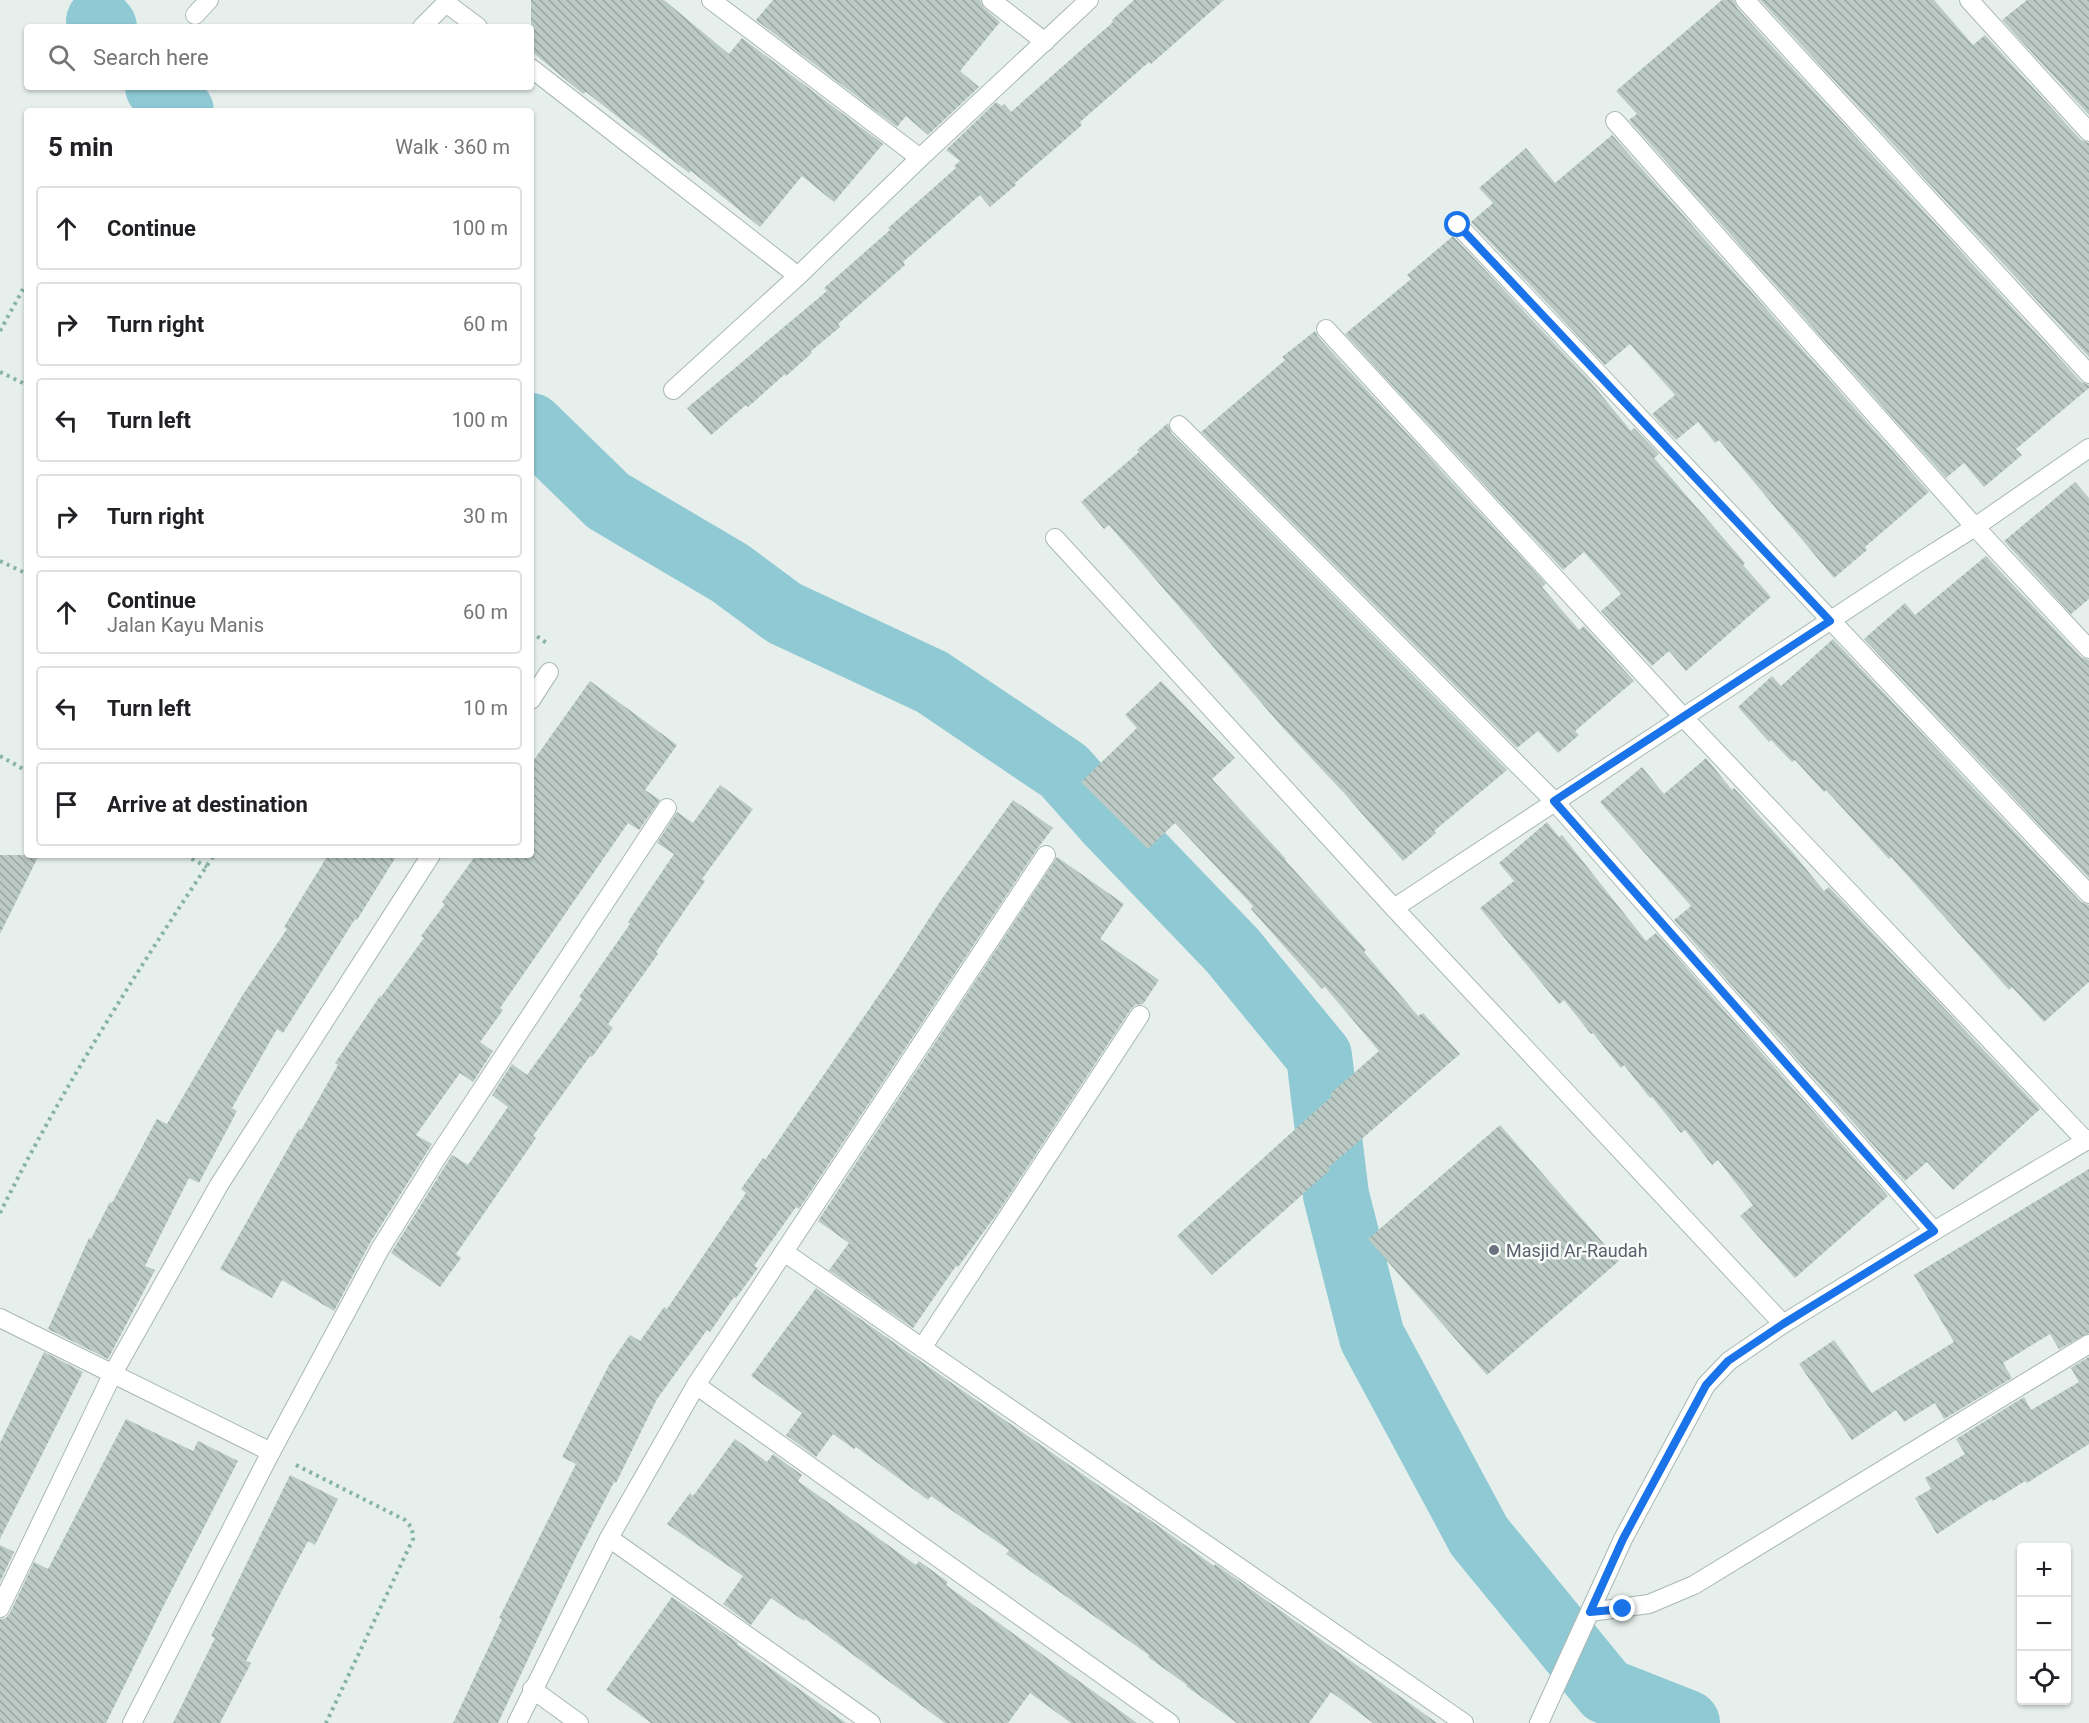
<!DOCTYPE html>
<html lang="en">
<head>
<meta charset="utf-8">
<style>
  :root { --surface:#fff; --page:#f6f6f6; --text:#202124; --muted:#757577; --line:#e0e0e0 }
  body { margin:0; font-family:Roboto,sans-serif; background:var(--page); color:var(--text) }
  .controls { position:absolute; right:18px; bottom:18px; display:grid; overflow:hidden; border-radius:6px; box-shadow:0 2px 4px #0004 }
  .controls button { width:54px; height:54px; display:grid; place-items:center; padding:0; border:0; border-bottom:2px solid var(--line); background:var(--surface); color:var(--text); font:30px sans-serif }
  .stop { position:absolute; width:18px; height:18px; margin:-14px; border:4px solid #1a73e8; border-radius:50%; background:#fff }
  .stop.end { background:#1a73e8; border-color:#fff; box-shadow:0 2px 6px #0008 }
  .list { margin:0; padding:0; list-style:none }
  h2 { display:flex; justify-content:space-between; align-items:center; height:78px; margin:0; padding:0 24px; font-size:26px }
  h2 small { font-size:20px; font-weight:400; color:var(--muted) }
  .list li { display:grid; grid-template-columns:39px 1fr auto; gap:18px; align-items:center; box-sizing:border-box; height:84px; margin:0 12px 12px; padding:0 12px; border:2px solid var(--line); border-radius:6px }
  .list b { display:block; font-size:22px; white-space:nowrap }
  .list p { margin:0; font-size:20px; white-space:nowrap; color:var(--muted) }
  .list em { font-size:20px; font-style:normal; color:var(--muted) }
  .icon { flex:none; width:33px; height:33px; fill:none; stroke:currentColor; stroke-width:2; stroke-linecap:round; stroke-linejoin:round }
  .map { position:relative; flex:none; width:2089px; height:1723px; overflow:hidden }
  .search { position:absolute; background:var(--surface); box-shadow:0 2px 4px #0004; left:24px; top:24px; width:510px; height:66px; display:flex; align-items:center; gap:15px; box-sizing:border-box; padding:0 21px; border-radius:6px; color:var(--muted); font-size:22px }
  .panel { position:absolute; background:var(--surface); box-shadow:0 2px 4px #0004; left:24px; top:108px; width:510px; height:750px; border-radius:6px }
  .map>svg:first-child { display:block }
  .lines { fill:none; stroke-linecap:round; stroke-linejoin:round }
  .river { stroke:#8ec9d4; stroke-width:66 }
  .building { fill:url(#building-back-hatch) }
  .street-casing { stroke:#a8b8b2; stroke-width:20 }
  .path { stroke:#86b3a5; stroke-width:4; stroke-dasharray:3 4.5; stroke-linecap:butt }
  .street { stroke:#fff; stroke-width:18 }
  .route { stroke:#1a73e8; stroke-width:8 }
  .worship-dot { fill:#6b7280; stroke:#f7fbf9; stroke-width:2 }
  .labels { text-anchor:middle; dominant-baseline:central; stroke-width:5; stroke-linejoin:round; paint-order:stroke }
  .worship-label { font-size:18px; fill:#5b616d; stroke:#f7fbf9; text-anchor:start }
</style>
</head>
<body>
<div class="map">
<svg width="2089" height="1723" viewBox="0 0 2089 1723">
  <defs>
    <pattern id="building-back-hatch" width="6" height="6" patternUnits="userSpaceOnUse" patternTransform="scale(1.5)"><rect width="6" height="6" fill="#bbcac4"/><path d="M-1 5l2 2M0 0l6 6M5-1l2 2" fill="none" stroke="#98a6a0"/></pattern>
  </defs>
  <rect width="100%" height="100%" fill="#e6efeb"/>
  <g class="lines">
    <g class="river">
      <path d="M99 21 104 27"/>
      <path d="M158 87 181 111"/>
      <path d="M531 426 608 501 730 573 784 613 932 682 1064 771 1111 824 1232 950 1319 1056 1336 1195 1372 1337 1479 1536 1606 1691 1687 1723"/>
    </g>
  </g>
  <g class="building">
    <path d="M531 0H664L729 54 742 38 883 144 834 202 802 176 760 227 691 171 689 173 586 92 583 94 531 51Z"/>
    <path d="M773 0H980L984 8 1000 22 960 71 979 87 928 135 906 116 897 127 756 20Z"/>
    <path d="M1134 0H1224L1151 64 1149 62 1080 122 1082 125 1015 183 1016 185 990 207 980 195 903 262 905 265 838 324 840 327 810 352 812 353 786 376 785 374 748 407 746 405 711 435 687 408 827 291 824 288 890 230 888 228 956 168 954 166 960 161 946 150 996 102 1002 106 1004 104 1011 112 1113 22 1112 20Z"/>
    <path d="M1722 0H1734L1737 8 2081 382 2089 385V388L2016 449 2022 455 1984 487 1964 463 1946 478 1629 120 1637 114 1616 91Z"/>
    <path d="M1760 0H1934L1973 45 1985 35 2081 140 2089 143V357Z"/>
    <path d="M2027 0H2089V115L2002 20Z"/>
    <path d="M1612 135 1929 492 1865 547 1867 550 1834 578 1719 440 1715 443 1698 422 1676 440 1652 414 1675 395 1630 344 1605 365 1471 222 1493 203 1479 188 1526 148 1555 183Z"/>
    <path d="M1453 236 1588 379 1631 431 1634 428 1659 454 1654 458 1745 563 1743 565 1771 597 1686 671 1669 651 1652 666 1601 611 1621 594 1584 552 1563 570 1345 334 1411 279 1407 275Z"/>
    <path d="M1315 331 1318 337 1546 584 1542 587 1579 630 1584 626 1634 681 1575 731 1579 735 1558 753 1538 731 1517 748 1201 432 1285 360 1282 357Z"/>
    <path d="M1168 423 1171 433 1507 770 1434 831 1436 833 1403 861 1344 793 1283 728 1109 525 1104 529 1081 502 1139 452 1137 450Z"/>
    <path d="M2075 482 2089 498V599L2071 614 2004 541Z"/>
    <path d="M1986 556 2081 657 2089 660V878L1864 639 1905 603 1915 615Z"/>
    <path d="M1833 639 2081 902 2089 905V982L2044 1022 2012 987 2009 990 1891 857 1889 859 1826 790 1824 792 1795 760 1792 762 1771 740 1769 742 1738 707 1772 676 1781 686Z"/>
    <path d="M590 681 677 745 645 790 660 800 639 830 628 823 500 1008 503 1010 480 1042 493 1051 473 1082 460 1073 416 1135 432 1144 370 1243 334 1311 282 1280 272 1298 220 1269 299 1129 301 1130 338 1065 335 1063 380 996 381 997 424 938 421 936 445 904 442 902 476 855H531V764Z"/>
    <path d="M1161 681 1235 758 1212 779 1286 859 1285 860 1366 950 1364 952 1418 1016 1423 1013 1460 1054 1328 1168 1330 1170 1212 1275 1177 1236 1332 1096 1330 1094 1379 1051 1325 987 1322 989 1251 909 1253 906 1175 823 1148 849 1081 782 1137 728 1125 715Z"/>
    <path d="M1706 758 1732 790 1734 788 1793 853 1824 891 1829 887 2040 1109 1953 1190 1927 1162 1905 1181 1674 920 1691 906 1600 802 1642 767 1664 794Z"/>
    <path d="M720 785 753 809 702 879 705 881 656 952 658 954 608 1024 613 1028 592 1057 590 1056 533 1136 536 1138 456 1254 461 1258 440 1287 391 1253 452 1155 468 1165 508 1107 492 1095 512 1064 527 1075 582 999 579 997 630 924 628 922 674 854 657 843 677 812 693 823Z"/>
    <path d="M1013 800 1053 828 1037 849 799 1209 796 1207 754 1266 758 1268 736 1298 734 1297 710 1332 707 1330 657 1399 616 1483 614 1482 576 1557 498 1723H453L502 1619 499 1618 576 1464 562 1457 609 1365 630 1335 640 1341 664 1307 667 1309 746 1193 741 1189 763 1158 765 1160 894 973 941 900Z"/>
    <path d="M1547 822 1559 837 1562 835 1646 941 1656 933 1888 1196 1795 1278 1740 1216 1753 1205 1718 1160 1712 1165 1685 1130 1681 1133 1652 1097 1650 1098 1624 1065 1621 1068 1593 1033 1591 1034 1564 1000 1559 1004 1480 908 1514 881 1499 863Z"/>
    <path d="M0 855H39L0 934Z"/>
    <path d="M328 855H397L357 920 355 919 283 1033 277 1029 232 1108 237 1111 199 1183 189 1178 145 1266 155 1270 108 1359 48 1329 89 1238 91 1239 110 1202 112 1203 157 1119 167 1124 242 996 287 929 284 927Z"/>
    <path d="M1057 857 1124 904 1100 939 1159 980 1143 1004 1135 1005 1131 1009 996 1215 958 1267 956 1266 913 1328 829 1270 849 1243 818 1221Z"/>
    <path d="M1500 1125 1619 1261 1487 1375 1368 1239Z"/>
    <path d="M2089 1169V1333L2059 1349 2050 1334 2003 1363 2012 1378 1944 1419 1935 1403 1904 1422 1896 1410 1852 1440 1799 1364 1834 1340 1872 1393 1954 1342 1914 1275Z"/>
    <path d="M816 1288 1138 1513 1139 1512 1214 1566 1215 1564 1256 1593 1437 1723H1373L1331 1692 1309 1723H1237L1186 1686 1187 1685 1148 1657 1149 1655 1006 1554 1009 1550 931 1496 928 1500 856 1447 854 1449 833 1434 816 1457 786 1435 802 1413 751 1376Z"/>
    <path d="M44 1352 83 1372 0 1539V1443Z"/>
    <path d="M2089 1357V1444L2027 1483 2025 1481 1993 1501 1991 1499 1937 1534 1915 1498 1931 1489 1925 1478 1965 1454 1956 1439 2024 1397 2031 1410 2079 1382 2071 1368Z"/>
    <path d="M126 1419 193 1451 198 1441 238 1461 164 1605 106 1723H0V1619L6 1618 10 1613 34 1562 48 1569Z"/>
    <path d="M735 1439 767 1462 773 1454 802 1475 798 1481 916 1565 919 1561 948 1582 946 1585 1137 1723H1071L1030 1693 1008 1723H945L805 1619 804 1621 771 1598 751 1625 723 1604 743 1576 667 1524 690 1493 693 1496Z"/>
    <path d="M290 1475 338 1499 315 1545 308 1541 290 1575 246 1661 251 1663 220 1723H173L215 1638 211 1636Z"/>
    <path d="M0 1545 14 1552 0 1582Z"/>
    <path d="M672 1597 738 1643 737 1644 846 1723H651L606 1690Z"/>
  </g>
  <g class="lines">
    <defs>
      <g id="street">
        <path d="M711 0 920 158"/>
        <path d="M991 0 1045 42"/>
        <path d="M1745 0 2089 374"/>
        <path d="M1969 0 2089 132"/>
        <path d="M446 3 478 27"/>
        <path d="M195 15 209 0"/>
        <path d="M422 27 449 0"/>
        <path d="M531 68 798 276"/>
        <path d="M1615 121 1975 527 2089 649"/>
        <path d="M1458 225 2089 894"/>
        <path d="M1326 329 1684 718 2086 1141"/>
        <path d="M673 390 798 276 920 158 1089 0"/>
        <path d="M1179 425 1554 801 1934 1231"/>
        <path d="M1055 538 1394 908 1783 1324"/>
        <path d="M531 700 549 672"/>
        <path d="M1394 908 1913 566 1975 527 2089 448"/>
        <path d="M784 1252 1464 1723"/>
        <path d="M0 1318 271 1452"/>
        <path d="M922 1348 1140 1015"/>
        <path d="M696 1385 1170 1723"/>
        <path d="M609 1538 871 1723"/>
        <path d="M0 1608 112 1375 219 1185 431 855"/>
        <path d="M1590 1612 1649 1604 1694 1585 2089 1344"/>
        <path d="M532 1689 579 1723"/>
        <path d="M132 1723 271 1452 380 1249 438 1156 667 808"/>
        <path d="M517 1723 609 1538 696 1385 1046 855"/>
        <path d="M1539 1723 1623 1539 1706 1385 1729 1361 1783 1324 1934 1231 2089 1139"/>
      </g>
    </defs>
    <use href="#street" class="street-casing"/>
    <g class="path">
      <path d="M0 331 27 282"/>
      <path d="M0 372 27 385"/>
      <path d="M0 561 27 574"/>
      <path d="M531 632 548 644"/>
      <path d="M0 756 27 771"/>
      <path d="M185 855 207 867"/>
      <path d="M0 1213C62 1088 137 971 214 855"/>
      <path d="M296 1465 405 1520 412 1528 413 1539 326 1723"/>
    </g>
    <use href="#street" class="street"/>
  </g>
  <g class="lines">
    <path class="route" d="M1458 225 1830 621 1554 801 1934 1231 1783 1324 1728 1361 1706 1385 1623 1539 1590 1612 1623 1609"/>
  </g>
  <circle class="worship-dot" cx="1494" cy="1250" r="6"/>
  <g class="labels">
    <g class="worship-label">
      <text x="1506" y="1250">Masjid Ar-Raudah</text>
    </g>
  </g>
</svg>
<div class="controls">
<button>+</button>
<button>−</button>
<button><svg class="icon" aria-label="locate" viewBox="0 0 24 24"><circle cx="12" cy="12" r="6"/><path d="M12 2v4M12 18v4M2 12h4M18 12h4"/></svg></button>
</div>
<div class="stop" style="left:1458px;top:225px"></div>
<div class="stop end" style="left:1623px;top:1609px"></div>
<div class="search"><svg class="icon" aria-label="search" viewBox="0 0 24 24"><circle cx="10" cy="10" r="6"/><path d="M15 15l6 6"/></svg>Search here</div>
<section class="panel">
<h2>5 min<small>Walk · 360 m</small></h2>
<ul class="list">
<li><svg class="icon" aria-label="ahead" viewBox="0 0 24 24"><path d="M12 20V5M6 11l6-6 6 6"/></svg><div><b>Continue</b></div><em>100 m</em></li>
<li><svg class="icon" aria-label="right" viewBox="0 0 24 24"><path d="M7 20v-9h11M14 6l5 5-5 5"/></svg><div><b>Turn right</b></div><em>60 m</em></li>
<li><svg class="icon" aria-label="left" viewBox="0 0 24 24"><path d="M17 20v-9H6M10 6l-5 5 5 5"/></svg><div><b>Turn left</b></div><em>100 m</em></li>
<li><svg class="icon" aria-label="right" viewBox="0 0 24 24"><path d="M7 20v-9h11M14 6l5 5-5 5"/></svg><div><b>Turn right</b></div><em>30 m</em></li>
<li><svg class="icon" aria-label="ahead" viewBox="0 0 24 24"><path d="M12 20V5M6 11l6-6 6 6"/></svg><div><b>Continue</b><p>Jalan Kayu Manis</p></div><em>60 m</em></li>
<li><svg class="icon" aria-label="left" viewBox="0 0 24 24"><path d="M17 20v-9H6M10 6l-5 5 5 5"/></svg><div><b>Turn left</b></div><em>10 m</em></li>
<li><svg class="icon" aria-label="arrive" viewBox="0 0 24 24"><path d="M6 21V4h12l-3 4 3 4H6"/></svg><div><b>Arrive at destination</b></div></li>
</ul>
</section>
</div>
</body>
</html>
